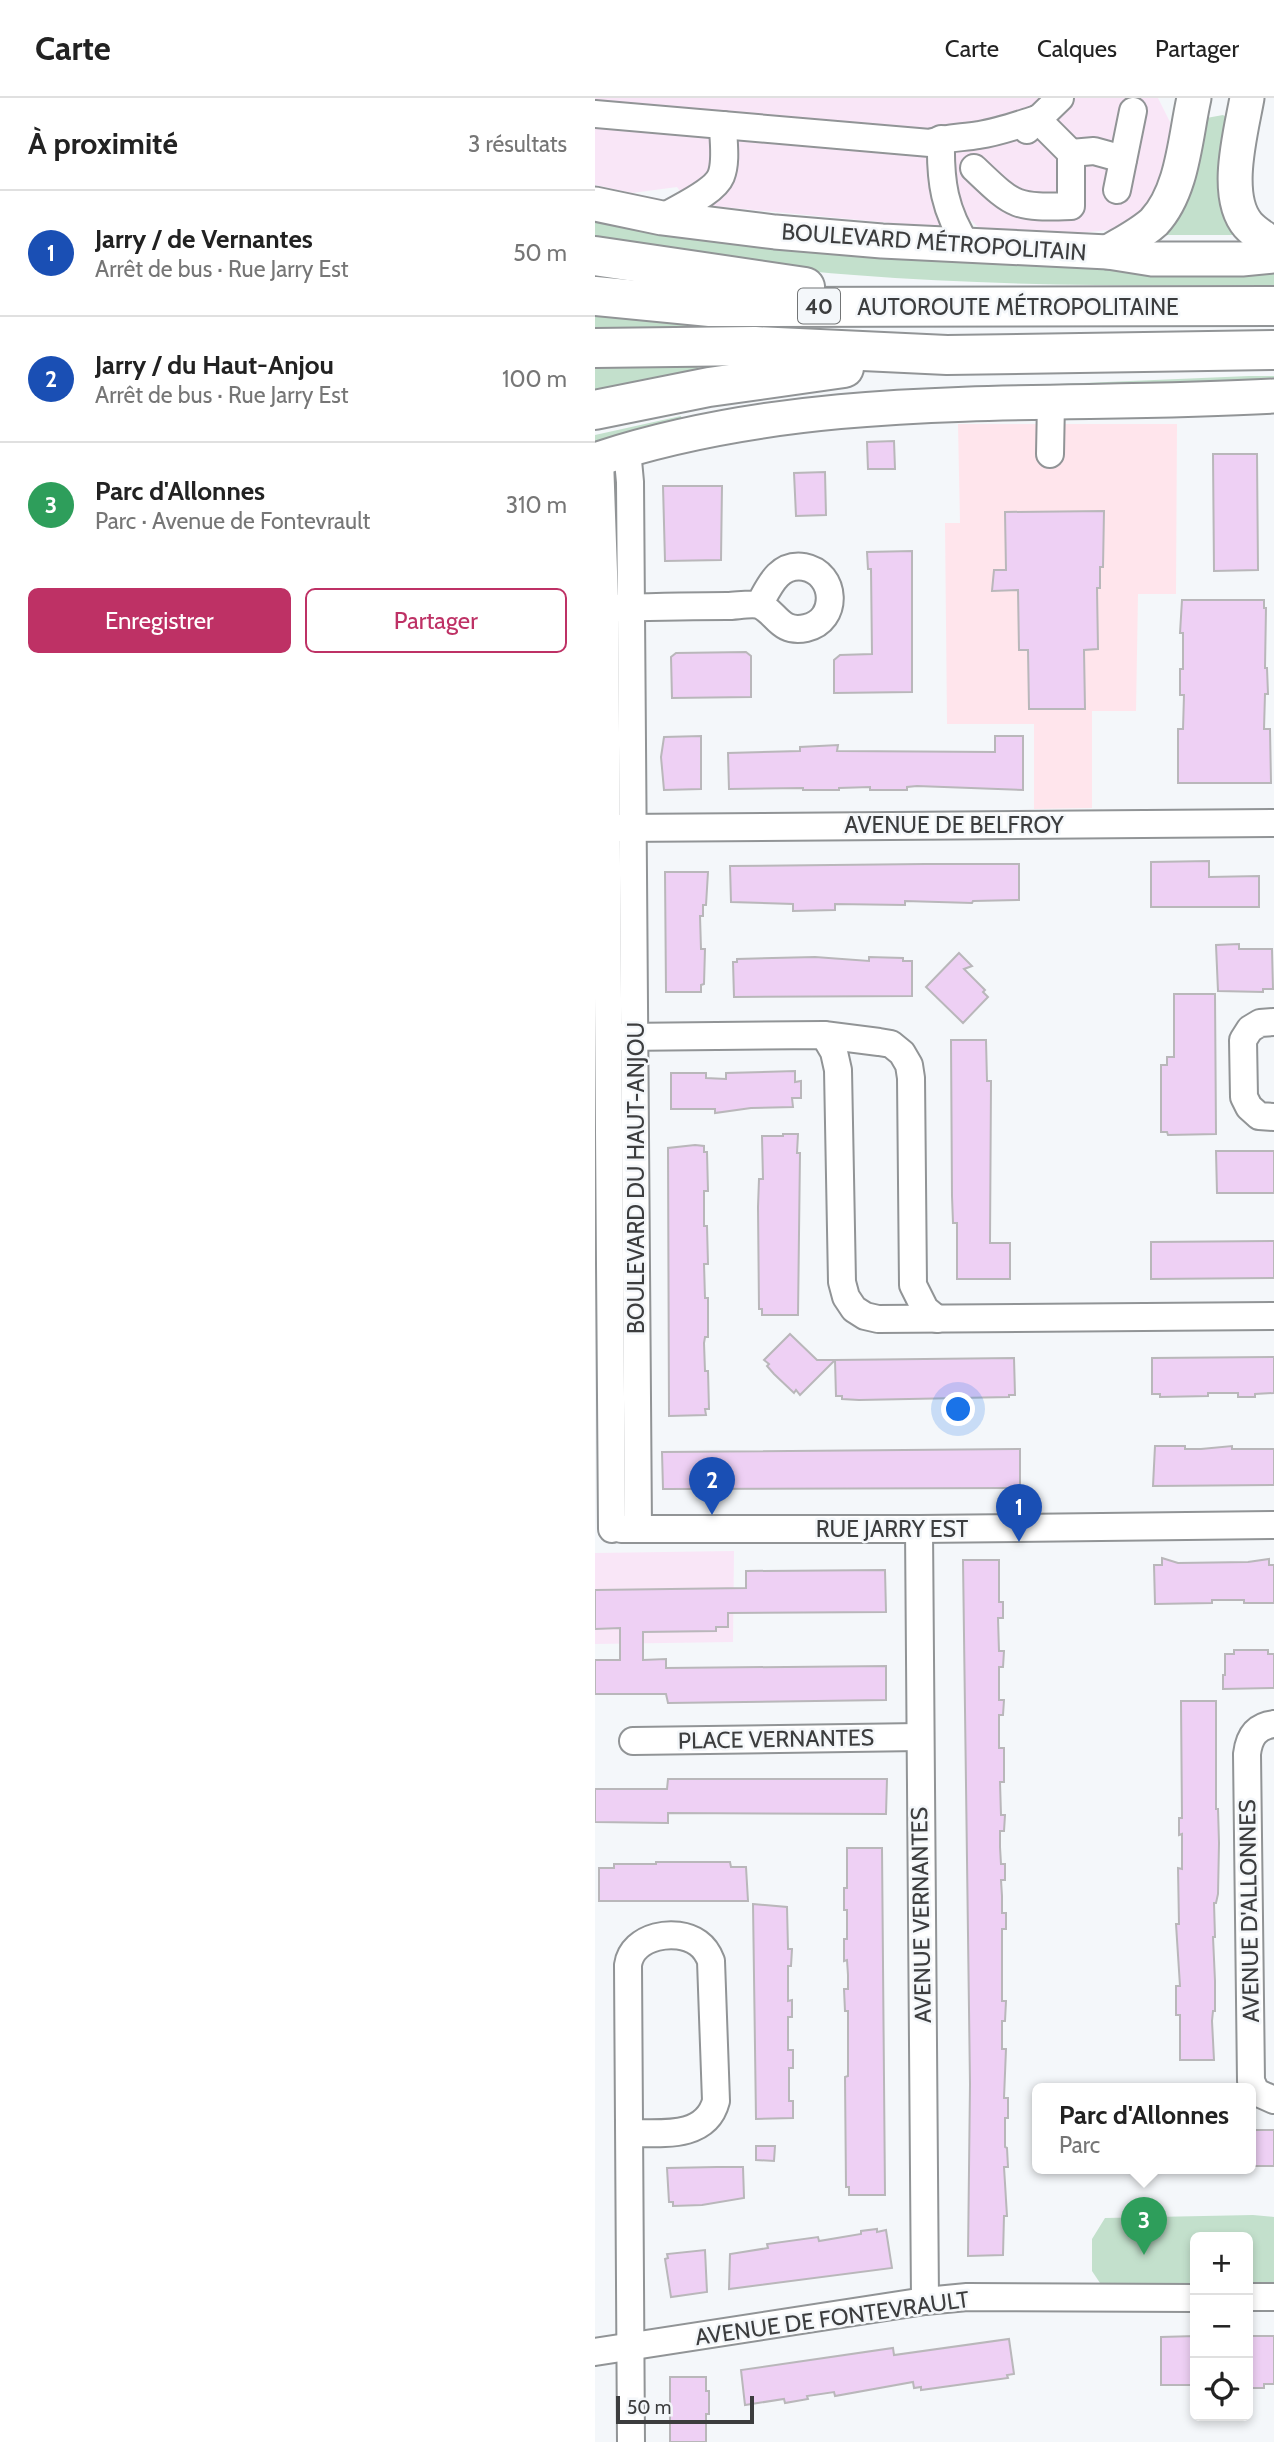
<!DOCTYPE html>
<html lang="fr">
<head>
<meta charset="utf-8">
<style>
  :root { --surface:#fff; --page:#f2f2f2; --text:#222; --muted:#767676; --line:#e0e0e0; --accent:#be3165 }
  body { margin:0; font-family:Cabin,sans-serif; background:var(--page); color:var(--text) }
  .controls { position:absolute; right:21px; bottom:21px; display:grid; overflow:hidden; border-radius:10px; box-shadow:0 4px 10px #0003 }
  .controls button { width:63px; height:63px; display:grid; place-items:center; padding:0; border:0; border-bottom:2px solid var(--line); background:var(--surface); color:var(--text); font:35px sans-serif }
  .scale { position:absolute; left:21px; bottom:18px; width:138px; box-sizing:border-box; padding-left:7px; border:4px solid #3c3d3e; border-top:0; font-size:19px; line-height:24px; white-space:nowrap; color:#3c3d3e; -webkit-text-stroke:5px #f4f7fa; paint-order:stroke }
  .you { position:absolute; left:364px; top:1312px; width:24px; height:24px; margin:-18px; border:5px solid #fff; border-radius:50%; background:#1a73e8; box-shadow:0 0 0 10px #1a73e833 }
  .badge { display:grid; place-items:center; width:46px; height:46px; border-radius:50%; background:var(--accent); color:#fff; font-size:23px; font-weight:700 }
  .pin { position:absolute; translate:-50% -58px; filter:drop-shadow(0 2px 4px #0008) }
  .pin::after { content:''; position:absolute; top:37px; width:24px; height:21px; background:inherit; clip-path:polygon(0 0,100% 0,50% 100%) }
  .popup { position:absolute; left:437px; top:1985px; width:224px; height:91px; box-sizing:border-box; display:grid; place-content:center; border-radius:10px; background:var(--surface); filter:drop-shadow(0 2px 5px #0005); font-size:23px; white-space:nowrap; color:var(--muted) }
  .popup b { font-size:26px; color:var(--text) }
  .popup::after { content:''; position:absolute; left:50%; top:100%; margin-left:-14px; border:14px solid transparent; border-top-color:var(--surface) }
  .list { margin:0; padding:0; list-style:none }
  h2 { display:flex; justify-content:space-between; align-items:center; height:91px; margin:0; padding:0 28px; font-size:30px }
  h2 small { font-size:23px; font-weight:400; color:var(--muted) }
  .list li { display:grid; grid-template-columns:46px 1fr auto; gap:21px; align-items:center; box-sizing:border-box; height:126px; padding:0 28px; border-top:2px solid var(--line) }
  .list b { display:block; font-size:26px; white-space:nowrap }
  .list p { margin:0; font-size:23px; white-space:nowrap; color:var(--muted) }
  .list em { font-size:23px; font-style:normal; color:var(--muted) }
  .actions { display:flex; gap:14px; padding:21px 28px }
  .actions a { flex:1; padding:16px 0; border:2px solid var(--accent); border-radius:10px; text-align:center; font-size:24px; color:var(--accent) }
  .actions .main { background:var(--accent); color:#fff }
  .icon { flex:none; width:38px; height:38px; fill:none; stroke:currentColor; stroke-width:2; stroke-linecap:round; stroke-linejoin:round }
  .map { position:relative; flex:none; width:679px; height:2344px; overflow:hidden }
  header { display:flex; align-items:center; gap:42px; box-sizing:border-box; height:98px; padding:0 35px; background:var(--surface); border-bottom:2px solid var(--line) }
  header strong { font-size:33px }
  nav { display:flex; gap:38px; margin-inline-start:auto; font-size:24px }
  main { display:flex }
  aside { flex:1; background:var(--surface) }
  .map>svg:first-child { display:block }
  .commercial { fill:#f9e6f7 }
  .industrial { fill:#ffe5ec }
  .green { fill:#c3e0cc }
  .building { fill:#eed0f4; stroke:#b9b7ba; stroke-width:2 }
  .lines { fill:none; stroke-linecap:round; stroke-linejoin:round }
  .minor-casing { stroke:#919496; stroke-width:30 }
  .major-casing { stroke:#919496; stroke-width:37 }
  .highway-casing { stroke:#919496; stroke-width:42 }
  .minor { stroke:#fff; stroke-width:26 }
  .major { stroke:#fff; stroke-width:33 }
  .highway { stroke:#fff; stroke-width:38 }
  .labels { text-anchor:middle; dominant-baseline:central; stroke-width:5; stroke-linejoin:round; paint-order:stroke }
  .shield { fill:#f4f7fa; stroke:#737576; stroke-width:2 }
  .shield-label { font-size:21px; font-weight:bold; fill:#3c3d3e }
  .street-label { font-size:23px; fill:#3c3d3e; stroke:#f4f7fa }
</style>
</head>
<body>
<header>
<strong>Carte</strong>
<nav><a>Carte</a><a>Calques</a><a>Partager</a></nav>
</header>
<main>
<aside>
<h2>À proximité<small>3 résultats</small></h2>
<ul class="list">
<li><span class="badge" style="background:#1a4fb4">1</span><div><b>Jarry / de Vernantes</b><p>Arrêt de bus · Rue Jarry Est</p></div><em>50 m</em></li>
<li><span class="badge" style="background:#1a4fb4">2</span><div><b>Jarry / du Haut-Anjou</b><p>Arrêt de bus · Rue Jarry Est</p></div><em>100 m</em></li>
<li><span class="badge" style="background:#2e9e5b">3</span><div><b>Parc d'Allonnes</b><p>Parc · Avenue de Fontevrault</p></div><em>310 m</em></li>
</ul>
<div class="actions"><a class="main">Enregistrer</a><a>Partager</a></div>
</aside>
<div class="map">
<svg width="679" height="2344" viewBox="0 0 679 2344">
  <rect width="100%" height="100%" fill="#f4f7fa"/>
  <g class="commercial">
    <path d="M0 0H563L578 30 564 103 521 131 477 136 396 132 383 129 376 122 349 130 117 108 114 104 85 93 82 89 37 95 0 87Z"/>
    <path d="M139 1453 138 1544 0 1546V1455Z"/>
  </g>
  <path class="industrial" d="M363 326H582L581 496H543L541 613H497V710L439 711V626H352L350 425H365Z"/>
  <g class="green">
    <path d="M628 17 634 21 640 137H563L606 21Z"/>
    <path d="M0 120 252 156 434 167 679 171V187C539 188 399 188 259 177 172 171 86 158 0 146Z"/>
    <path d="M0 217 127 229V235L0 236Z"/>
    <path d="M101 262 103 272 0 292V263Z"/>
    <path d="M654 278H679V284L442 290 441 287Z"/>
    <path d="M86 318 87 323 0 347V337Z"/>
    <path d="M658 2117 679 2119V2195L653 2196V2139H600V2197L508 2200 505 2185 497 2173V2141L510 2120Z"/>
  </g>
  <g class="building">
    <path d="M299 343 300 371H273L272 344Z"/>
    <path d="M618 356H662L663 472 619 473Z"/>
    <path d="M230 374 231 417 201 418 199 375Z"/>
    <path d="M68 388H127L126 462 70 463Z"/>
    <path d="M509 413 508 469H505V490H502L503 551 489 552 490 611H434L433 552H424L423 492 397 493 399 472H411L410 414Z"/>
    <path d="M317 453V594L239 595V562L245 557 277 556 276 471H273L272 454Z"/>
    <path d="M587 502H669V510H671L670 570H672L673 596H670L669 631H675L676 685H583V631H588L589 597H585V571H588V535H585Z"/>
    <path d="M151 554 156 558V599L77 600 76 559 81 555Z"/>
    <path d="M106 638V691L69 692 66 659 69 639Z"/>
    <path d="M400 638H428V692L322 688 312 689V692H275V689L244 690V692H208V690L134 691 133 655 205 653V649L243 647 242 653 400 654Z"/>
    <path d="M614 763V779L664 778V809H556V764Z"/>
    <path d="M330 766H424V802L378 803 377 805 310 803V807L240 806V812L198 813V806L136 804 135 768Z"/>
    <path d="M70 774H113L111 807H108V818H105L106 851H110L109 886 106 887V894H71Z"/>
    <path d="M644 846V851H677L678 891H668V894L623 893 621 847Z"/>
    <path d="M364 855 377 868 369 871 390 892 388 894 393 899 368 925 331 889Z"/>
    <path d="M220 859 274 863V859L308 860V863H317V898L139 899 138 864H142V861Z"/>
    <path d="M579 896H620L621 1036 573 1037 572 1034H566V967H572V959H579Z"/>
    <path d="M356 942H391L392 983H396L395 1145H415V1181H362V1125H358L357 1098Z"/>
    <path d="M200 973V984L206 983V1000H197L198 1009 156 1010 120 1015V1011H76V975H111V980L131 981V975Z"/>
    <path d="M188 1036H203L202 1055H205L203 1217H167V1211H164L163 1109 164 1081H168L167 1038H188Z"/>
    <path d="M100 1047 109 1048V1054H112L113 1093H109V1128H112L113 1166H109L110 1200H113V1239H110L109 1245 110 1273H113L114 1311H110L111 1317 74 1318 73 1050Z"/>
    <path d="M621 1053H679V1095H622Z"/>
    <path d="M679 1143V1180L556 1181V1144Z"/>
    <path d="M195 1236 222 1262H240L205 1297 201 1292 199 1295 179 1276 172 1268 174 1266 169 1262Z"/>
    <path d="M679 1259V1295L660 1296V1299H643V1295H613V1298L565 1299V1296H557V1260Z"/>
    <path d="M419 1260 420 1297H414V1299L264 1302 247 1301V1298H241L240 1262Z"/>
    <path d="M560 1348H590V1351H606L637 1348V1351H679V1387L558 1388Z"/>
    <path d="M425 1351V1390L68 1391 67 1354Z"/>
    <path d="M567 1460 583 1465 653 1464 674 1461V1467H679V1505H649V1502H617V1505L560 1506 559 1467H567Z"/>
    <path d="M368 1462H404V1504H408V1520H403L404 1553H409L408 1569H404V1602H409L408 1617H404V1650H409V1684H405L406 1717H410L409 1733H405V1749L406 1766H410V1782H406L407 1798V1815H411V1831H407V1903H411L410 1923H407V1951H411L409 2000H413V2020H410V2049L412 2050 413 2069H409L412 2118H409L408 2157 373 2158 375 1986Z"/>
    <path d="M290 1472 291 1514 133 1515V1529H121V1533L48 1534V1562L71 1561V1570L291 1568V1602L73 1605 71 1596H0V1562H25V1530L0 1531V1492L151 1490V1473Z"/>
    <path d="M639 1552H673V1556H679V1590L628 1591V1577H630V1556H639Z"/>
    <path d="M586 1603H621V1711H623L624 1745 623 1796 621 1805H619L620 1839H618L620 1883V1913H618L617 1923 619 1962H585V1917H581V1888H585L581 1826H584L583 1770 587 1771V1736L584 1737V1720H587Z"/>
    <path d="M73 1681H292L291 1716 73 1715V1725L0 1724V1691H72Z"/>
    <path d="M252 1750H287L290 2097H254V2089H251L250 1979 253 1978V1913H250L249 1891H253V1877L252 1862 249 1863V1841H252V1812H249V1790H252Z"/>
    <path d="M61 1764H135L136 1769H151L153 1803H4V1770H19V1766H61Z"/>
    <path d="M158 1806 192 1809 193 1851H197L196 1868H193V1903L197 1902V1919H193V1952H198V1970H194V2003H198V2020L161 2021Z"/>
    <rect x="656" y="2032" width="23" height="36"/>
    <path d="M161 2048H180L179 2063 161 2062Z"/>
    <path d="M122 2069H148L149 2100 107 2107 78 2108V2104H74L72 2070Z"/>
    <path d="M282 2131V2134L291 2132 297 2170 134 2191 135 2156 173 2150 172 2146 223 2139 224 2143 266 2136V2133Z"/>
    <path d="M110 2152 112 2194 76 2199 70 2161 73 2160 72 2156Z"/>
    <path d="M600 2238V2287H566V2239Z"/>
    <path d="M653 2238H679V2286H669V2290H653Z"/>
    <path d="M414 2241 419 2276 412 2277 413 2280 326 2292V2289L319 2290 318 2284 240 2298 239 2294 212 2298 213 2301 190 2305 189 2301 150 2307 146 2272 298 2250 299 2257Z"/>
    <path d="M75 2279H111V2293H114V2316H111V2344H75Z"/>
  </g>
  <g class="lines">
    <defs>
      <g id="minor">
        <path d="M0 16 335 45C352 39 367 40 384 37 404 34 423 27 442 21"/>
        <path d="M432 32 465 0"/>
        <path d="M346 41C345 83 349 113 373 149"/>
        <path d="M476 55 499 53 528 61"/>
        <path d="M379 70C419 108 419 110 476 108V55L442 21"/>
        <path d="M522 92 538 13"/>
        <path d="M67 120C82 110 119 95 126 78 132 63 128 42 128 27"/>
        <path d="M32 352 35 384 43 1431"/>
        <path d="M455 356 456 304"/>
        <path d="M5 361 10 502 17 1431"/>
        <path d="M18 510C56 509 94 508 132 508 141 508 156 505 164 507 181 513 184 536 211 530 244 523 242 475 209 469 183 465 174 489 164 507"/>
        <path d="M23 730 679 725"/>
        <path d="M679 924 665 925 655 931 648 942 649 999 654 1009 664 1018 679 1019"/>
        <path d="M229 937 239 954 243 972 247 1184 251 1199 259 1211 270 1218 283 1221 679 1218"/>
        <path d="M26 939 229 937 284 944 296 946 307 955 314 967 316 980 318 1187 330 1211 342 1221"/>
        <path d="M26 1431H324L679 1427"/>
        <path d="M324 1431 330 2203"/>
        <path d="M679 1626C661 1628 654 1639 652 1656L656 1983 661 1994 679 2002"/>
        <path d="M38 1643 325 1639"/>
        <path d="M35 2035C67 2035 111 2041 121 2003L116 1863C113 1855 110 1850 103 1845 81 1829 37 1838 33 1867L36 2344"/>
        <path d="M653 2199H679"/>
        <path d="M0 2254 330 2203 372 2199 600 2200"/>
      </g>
      <g id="major">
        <path d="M652 0C646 34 628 98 653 127 660 135 671 141 679 147"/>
        <path d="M0 106 67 120 180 134 287 143 513 154 557 161H647L679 158"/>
        <path d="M513 154C528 145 546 136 559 124 588 93 590 40 599 0"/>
        <path d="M0 362C219 289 452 311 679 298"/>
      </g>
      <g id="highway">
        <path d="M0 158 210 189"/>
        <path d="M0 198 115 209 679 208"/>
        <path d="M0 250 160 248 352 257 679 252"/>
        <path d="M0 312 114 289 249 270"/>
      </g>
    </defs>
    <use href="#minor" class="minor-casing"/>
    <use href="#major" class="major-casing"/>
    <use href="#highway" class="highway-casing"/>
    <use href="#minor" class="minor"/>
    <use href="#major" class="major"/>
    <use href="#highway" class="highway"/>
  </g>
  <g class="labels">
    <rect class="shield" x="203" y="190.5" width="42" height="35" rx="5"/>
    <g class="shield-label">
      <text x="224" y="208">40</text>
    </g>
    <g class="street-label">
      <text transform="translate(339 144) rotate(4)">BOULEVARD MÉTROPOLITAIN</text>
      <text x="423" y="209">AUTOROUTE MÉTROPOLITAINE</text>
      <text x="359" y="727">AVENUE DE BELFROY</text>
      <text transform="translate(41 1080) rotate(-90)">BOULEVARD DU HAUT-ANJOU</text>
      <text x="297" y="1431">RUE JARRY EST</text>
      <text transform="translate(181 1641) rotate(-1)">PLACE VERNANTES</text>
      <text transform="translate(654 1813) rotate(-91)">AVENUE D'ALLONNES</text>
      <text transform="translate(326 1817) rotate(-91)">AVENUE VERNANTES</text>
      <text transform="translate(237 2220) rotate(-8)">AVENUE DE FONTEVRAULT</text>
    </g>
  </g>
</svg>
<div class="controls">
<button>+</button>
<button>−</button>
<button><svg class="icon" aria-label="locate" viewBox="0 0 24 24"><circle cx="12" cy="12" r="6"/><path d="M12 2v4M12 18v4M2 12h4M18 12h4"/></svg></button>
</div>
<div class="scale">50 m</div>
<div class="you"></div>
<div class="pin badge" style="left:424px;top:1444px;background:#1a4fb4">1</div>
<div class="pin badge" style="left:117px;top:1417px;background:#1a4fb4">2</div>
<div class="pin badge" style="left:549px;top:2157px;background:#2e9e5b">3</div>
<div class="popup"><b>Parc d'Allonnes</b>Parc</div>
</div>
</main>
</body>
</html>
